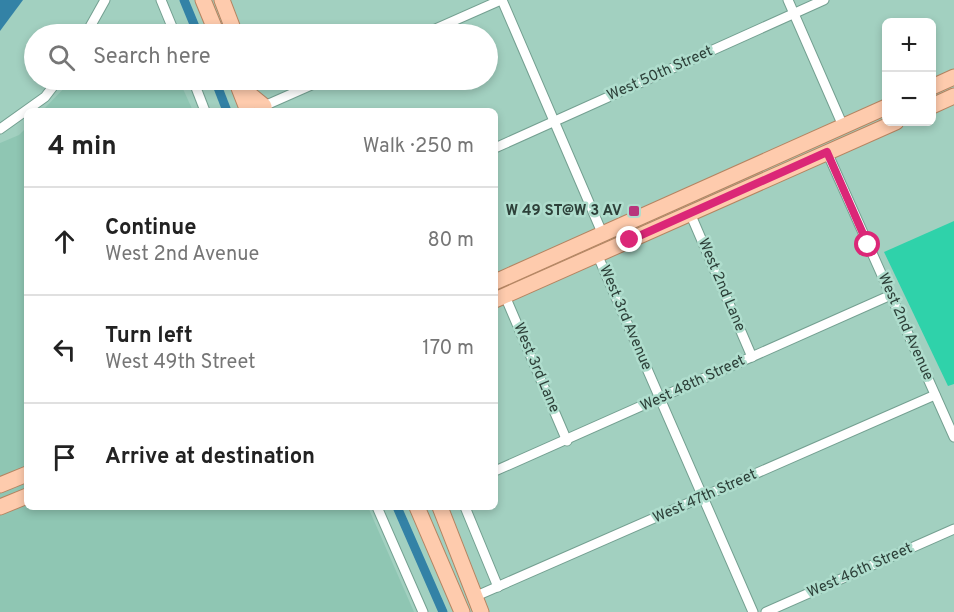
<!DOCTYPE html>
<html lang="en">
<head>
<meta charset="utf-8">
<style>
  :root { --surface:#fff; --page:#f2f2f2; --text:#222; --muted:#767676; --line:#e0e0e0 }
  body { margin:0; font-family:Overpass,sans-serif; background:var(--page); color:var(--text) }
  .controls { position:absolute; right:18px; top:18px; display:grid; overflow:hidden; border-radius:9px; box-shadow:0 3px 9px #0003 }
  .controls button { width:54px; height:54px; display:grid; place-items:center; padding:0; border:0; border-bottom:2px solid var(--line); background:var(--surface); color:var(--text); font:30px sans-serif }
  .stop { position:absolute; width:18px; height:18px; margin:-14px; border:4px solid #db2777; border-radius:50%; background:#fff }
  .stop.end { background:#db2777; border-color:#fff; box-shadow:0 2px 6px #0008 }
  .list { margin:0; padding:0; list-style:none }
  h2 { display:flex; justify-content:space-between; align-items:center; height:78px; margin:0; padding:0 24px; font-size:26px }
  h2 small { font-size:20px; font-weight:400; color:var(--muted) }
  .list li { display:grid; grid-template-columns:39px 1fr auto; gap:18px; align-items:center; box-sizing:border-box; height:108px; padding:0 24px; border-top:2px solid var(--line) }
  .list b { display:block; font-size:22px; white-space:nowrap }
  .list p { margin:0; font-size:20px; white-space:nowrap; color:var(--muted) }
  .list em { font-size:20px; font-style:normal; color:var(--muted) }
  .icon { flex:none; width:33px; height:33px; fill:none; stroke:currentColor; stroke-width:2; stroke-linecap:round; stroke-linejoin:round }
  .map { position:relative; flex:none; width:954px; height:612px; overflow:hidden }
  .search { position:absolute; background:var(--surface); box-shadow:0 3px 9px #0003; left:24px; top:24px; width:474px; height:66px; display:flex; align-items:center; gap:15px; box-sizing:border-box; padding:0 21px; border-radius:33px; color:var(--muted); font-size:22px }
  .panel { position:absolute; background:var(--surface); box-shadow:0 3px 9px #0003; left:24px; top:108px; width:474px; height:402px; border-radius:9px }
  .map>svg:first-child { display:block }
  .built { fill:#8fc6b3 }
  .green { fill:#2fd2aa }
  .water { fill:#3382a6 }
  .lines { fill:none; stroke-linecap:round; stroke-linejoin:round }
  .canal { stroke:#3382a6; stroke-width:9 }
  .street-casing { stroke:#74a091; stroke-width:11 }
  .primary-casing { stroke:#b58461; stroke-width:17 }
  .street { stroke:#fff; stroke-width:9 }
  .primary { stroke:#fecbad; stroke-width:15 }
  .route { stroke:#db2777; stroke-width:8 }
  .poi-dot { fill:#b8357c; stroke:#afddcd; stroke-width:2 }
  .labels { text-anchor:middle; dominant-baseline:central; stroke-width:5; stroke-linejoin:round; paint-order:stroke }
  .street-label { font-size:15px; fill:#2d4039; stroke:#afddcd }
  .poi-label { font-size:15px; font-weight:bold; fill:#2d4039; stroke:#afddcd; text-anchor:end }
</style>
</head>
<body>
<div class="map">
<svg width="954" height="612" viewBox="0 0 954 612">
  <rect width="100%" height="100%" fill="#a2d0c0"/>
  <g class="built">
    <path d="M72 80H179L193 111H42Z"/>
    <path d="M27 127V507H368L414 612H0V143L19 135Z"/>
  </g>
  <path class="green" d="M954 221V384L948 386 884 252Z"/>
  <path class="water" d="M0 0H23L0 31Z"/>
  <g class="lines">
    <g class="canal">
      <path d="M184 0 198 34"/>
      <path d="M215 80 227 111"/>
      <path d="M397 507 443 612"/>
    </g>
    <defs>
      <g id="street">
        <path d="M161 0 175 34"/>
        <path d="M502 0 603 235"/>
        <path d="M788 0 843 126"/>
        <path d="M86 34 105 0"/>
        <path d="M424 34 501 0"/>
        <path d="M193 80 205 111"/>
        <path d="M264 106 323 80"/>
        <path d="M0 129 45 97 58 80"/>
        <path d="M495 148 824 0"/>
        <path d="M827 152 954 437"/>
        <path d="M690 213 752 357"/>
        <path d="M597 254 753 612"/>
        <path d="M505 296 567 441"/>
        <path d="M495 471 891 295"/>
        <path d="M377 507 423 612"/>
        <path d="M465 507 498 587"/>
        <path d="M474 597 935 395"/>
        <path d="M766 612 954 529"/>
      </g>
      <g id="primary">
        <path d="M203 0 217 34"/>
        <path d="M222 0 235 34"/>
        <path d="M242 80 248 93 264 106"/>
        <path d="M932 87 954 77"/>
        <path d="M239 88 248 111"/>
        <path d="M932 106 954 96"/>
        <path d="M495 282 886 107"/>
        <path d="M495 300 896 122"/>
        <path d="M0 485 27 474"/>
        <path d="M0 507 27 496"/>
        <path d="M417 507 462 612"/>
        <path d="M440 507 481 612"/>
      </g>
    </defs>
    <use href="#street" class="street-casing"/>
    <use href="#primary" class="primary-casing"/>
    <use href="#street" class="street"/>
    <use href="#primary" class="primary"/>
  </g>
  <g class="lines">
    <path class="route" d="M630 240 827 152 868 245"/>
  </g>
  <rect class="poi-dot" x="628" y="205" width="12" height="12" rx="3"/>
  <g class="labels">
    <g class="street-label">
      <text transform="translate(660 74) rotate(-24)">West 50th Street</text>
      <text transform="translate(721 285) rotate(67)">West 2nd Lane</text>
      <text transform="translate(625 318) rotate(67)">West 3rd Avenue</text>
      <text transform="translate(905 327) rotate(66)">West 2nd Avenue</text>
      <text transform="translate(536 368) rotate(67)">West 3rd Lane</text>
      <text transform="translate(693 384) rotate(-25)">West 48th Street</text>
      <text transform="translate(705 497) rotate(-24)">West 47th Street</text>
      <text transform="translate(860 571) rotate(-24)">West 46th Street</text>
    </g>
    <g class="poi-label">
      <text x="622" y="211">W 49 ST@W 3 AV</text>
    </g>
  </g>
</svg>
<div class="controls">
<button>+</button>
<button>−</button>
</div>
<div class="stop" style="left:868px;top:245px"></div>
<div class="stop end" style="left:630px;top:240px"></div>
<div class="search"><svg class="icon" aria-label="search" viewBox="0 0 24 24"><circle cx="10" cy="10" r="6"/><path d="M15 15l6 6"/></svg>Search here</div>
<section class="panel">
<h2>4 min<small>Walk · 250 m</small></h2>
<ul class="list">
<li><svg class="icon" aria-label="ahead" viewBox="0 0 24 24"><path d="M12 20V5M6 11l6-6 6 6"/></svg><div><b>Continue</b><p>West 2nd Avenue</p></div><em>80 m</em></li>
<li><svg class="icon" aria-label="left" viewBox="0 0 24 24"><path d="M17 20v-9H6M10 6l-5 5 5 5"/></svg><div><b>Turn left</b><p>West 49th Street</p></div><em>170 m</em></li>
<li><svg class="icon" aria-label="arrive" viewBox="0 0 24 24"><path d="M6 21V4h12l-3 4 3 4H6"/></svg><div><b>Arrive at destination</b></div></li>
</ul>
</section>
</div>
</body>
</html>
